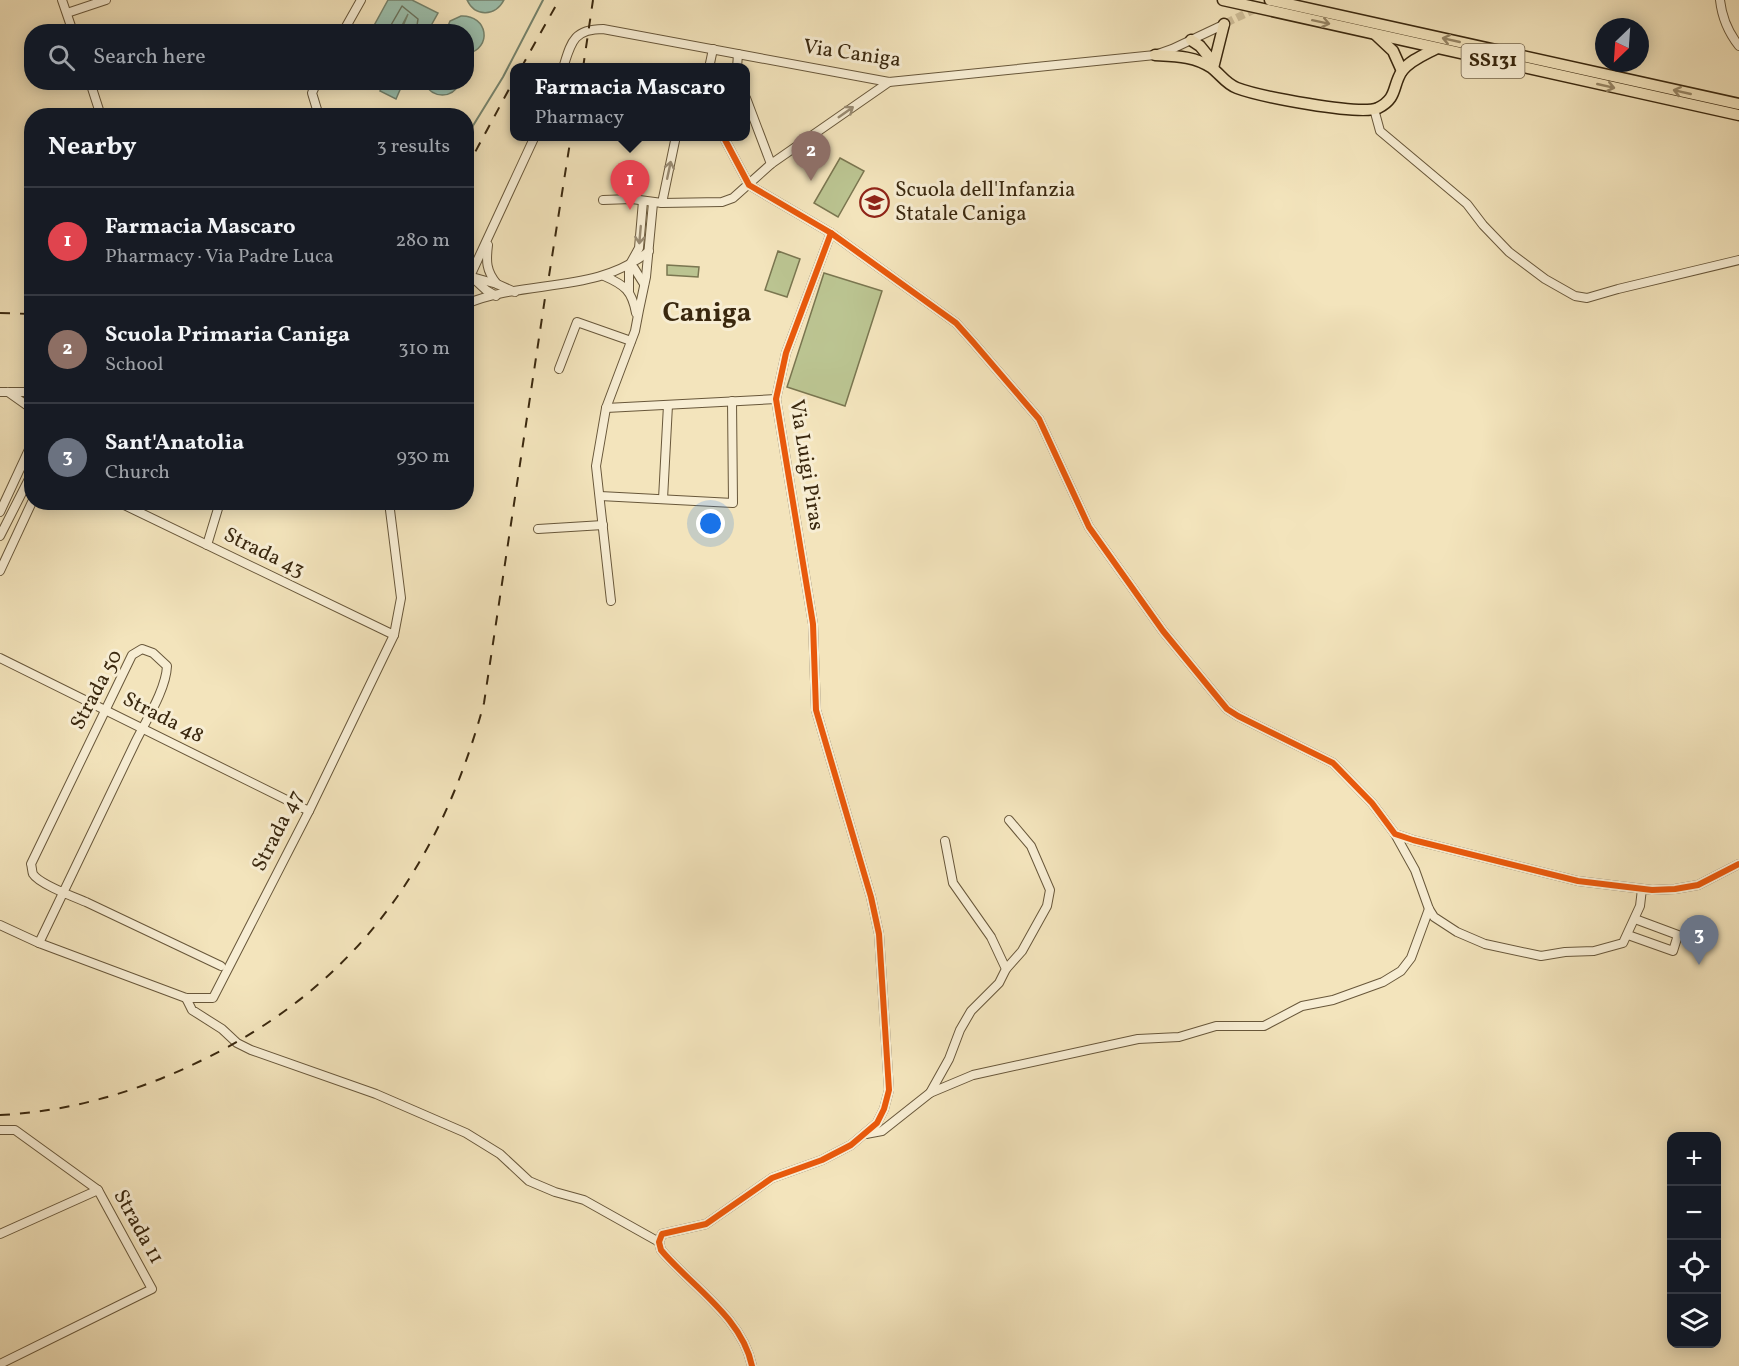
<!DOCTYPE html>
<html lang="en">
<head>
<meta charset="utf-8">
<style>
  :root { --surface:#171b24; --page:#20242c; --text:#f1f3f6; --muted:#9ea1a6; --line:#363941; --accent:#c59692 }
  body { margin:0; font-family:Vollkorn,serif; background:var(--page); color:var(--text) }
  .controls { position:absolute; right:18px; bottom:18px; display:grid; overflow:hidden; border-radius:12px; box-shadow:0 3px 15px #0003 }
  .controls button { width:54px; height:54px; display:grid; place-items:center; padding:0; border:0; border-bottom:2px solid var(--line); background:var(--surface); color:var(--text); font:30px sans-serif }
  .compass { position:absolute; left:1595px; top:18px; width:54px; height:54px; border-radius:50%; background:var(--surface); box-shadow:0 3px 15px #0003; rotate:205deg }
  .you { position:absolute; left:711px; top:524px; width:21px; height:21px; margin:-15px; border:4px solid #fff; border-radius:50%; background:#1a73e8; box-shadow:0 0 0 9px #1a73e833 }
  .badge { display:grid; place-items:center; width:39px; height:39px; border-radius:50%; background:var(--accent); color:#fff; font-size:20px; font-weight:700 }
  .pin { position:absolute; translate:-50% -50px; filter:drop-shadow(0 2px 3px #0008) }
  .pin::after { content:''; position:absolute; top:32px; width:21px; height:18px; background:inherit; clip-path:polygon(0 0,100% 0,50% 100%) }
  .popup { position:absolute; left:510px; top:63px; width:240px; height:78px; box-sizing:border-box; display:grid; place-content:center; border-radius:12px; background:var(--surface); filter:drop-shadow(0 2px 4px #0005); font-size:20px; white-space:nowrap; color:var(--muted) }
  .popup b { font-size:22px; color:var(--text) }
  .popup::after { content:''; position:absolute; left:50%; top:100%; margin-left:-12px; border:12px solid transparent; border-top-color:var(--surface) }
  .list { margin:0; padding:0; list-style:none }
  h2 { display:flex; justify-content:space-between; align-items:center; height:78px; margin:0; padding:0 24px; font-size:26px }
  h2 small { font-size:20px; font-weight:400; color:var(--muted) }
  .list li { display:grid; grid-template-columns:39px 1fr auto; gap:18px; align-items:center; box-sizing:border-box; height:108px; padding:0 24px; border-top:2px solid var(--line) }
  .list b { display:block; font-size:22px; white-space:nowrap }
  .list p { margin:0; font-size:20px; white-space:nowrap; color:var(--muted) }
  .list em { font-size:20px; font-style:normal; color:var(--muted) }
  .icon { flex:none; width:33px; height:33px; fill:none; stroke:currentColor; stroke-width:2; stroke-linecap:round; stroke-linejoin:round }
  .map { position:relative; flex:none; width:1739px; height:1366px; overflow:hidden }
  .search { position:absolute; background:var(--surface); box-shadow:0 3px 15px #0003; left:24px; top:24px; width:450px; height:66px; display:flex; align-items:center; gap:15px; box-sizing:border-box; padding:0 21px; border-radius:24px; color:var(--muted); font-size:22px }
  .panel { position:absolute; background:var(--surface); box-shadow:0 3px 15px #0003; left:24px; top:108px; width:450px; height:402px; border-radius:24px }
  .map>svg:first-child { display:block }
  .green { fill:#bbc491; stroke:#7a7650; stroke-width:1.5 }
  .water { fill:#9cbfac; stroke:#75836d; stroke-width:1.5 }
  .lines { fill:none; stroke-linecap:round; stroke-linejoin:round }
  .shore { stroke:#6b745e; stroke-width:1.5 }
  .stream { stroke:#75836d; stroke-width:2 }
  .minor-tunnel { stroke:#cebe99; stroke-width:8; stroke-dasharray:8 4; stroke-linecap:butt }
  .minor-casing { stroke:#68573a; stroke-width:10 }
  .highway-casing { stroke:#3a280f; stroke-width:13 }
  .minor { stroke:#f7edd3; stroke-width:8 }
  .highway { stroke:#f3e4bc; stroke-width:10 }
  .rail { stroke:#3a280f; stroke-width:2; stroke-dasharray:10 10; stroke-linecap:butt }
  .cycleway-casing { stroke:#f7edd3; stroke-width:10 }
  .cycleway { stroke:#e8590c; stroke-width:6 }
  .oneway { stroke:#968666 }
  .oneway2 { stroke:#988a71 }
  .labels { text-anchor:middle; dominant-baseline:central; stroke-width:6; stroke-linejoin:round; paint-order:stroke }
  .shield { fill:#f7edd3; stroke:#73634a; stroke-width:1.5 }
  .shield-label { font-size:20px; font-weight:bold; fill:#3a280f }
  .street-label { font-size:21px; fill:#3a280f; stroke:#f7edd3 }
  .poi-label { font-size:21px; fill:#3a280f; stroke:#f7edd3; text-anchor:start }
  .district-label { font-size:27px; font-weight:bold; fill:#3a280f; stroke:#f7edd3 }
</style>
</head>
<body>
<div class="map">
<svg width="1739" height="1366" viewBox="0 0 1739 1366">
  <rect width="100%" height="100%" fill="#f3e4bc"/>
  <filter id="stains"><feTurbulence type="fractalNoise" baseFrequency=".00333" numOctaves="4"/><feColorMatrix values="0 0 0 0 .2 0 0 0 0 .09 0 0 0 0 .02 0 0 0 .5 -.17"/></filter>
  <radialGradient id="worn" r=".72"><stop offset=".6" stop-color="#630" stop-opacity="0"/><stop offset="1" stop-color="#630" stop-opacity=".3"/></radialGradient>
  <g class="green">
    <path d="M840 158 864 171 838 217 814 203Z"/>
    <path d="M778 251 800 259 787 297 765 290Z"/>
    <path d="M667 265 699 267 698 277 667 275Z"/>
    <path d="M824 273 882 291 845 406 787 387Z"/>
  </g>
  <g class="water">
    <path d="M388 0H412L438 13 428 31H401L408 14 399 31H371Z"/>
    <path d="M467 0H504C495 17 475 17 467 0Z"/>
    <path d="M461 16C488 15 493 48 467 54L466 32 446 31 450 21Z"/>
    <path d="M385 82 403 83 396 99 380 91Z"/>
    <path d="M424 83V82L460 83C452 99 433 99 424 83Z"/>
  </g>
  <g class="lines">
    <path class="shore" d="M387 32 402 6 418 19 416 32"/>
    <path class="stream" d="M466 137 503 77 543 0"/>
    <path class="minor-tunnel" d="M1226 23 1257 8"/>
    <defs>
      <g id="minor">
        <path d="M62 0 73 32"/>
        <path d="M1720 0C1722 18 1728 32 1739 46"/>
        <path d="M67 13 106 0"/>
        <path d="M343 32 361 0"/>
        <path d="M563 68C571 43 573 29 603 29L889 82 1155 55 1172 49 1225 24"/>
        <path d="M709 68 713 49"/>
        <path d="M737 68 738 54"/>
        <path d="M90 82 101 116"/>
        <path d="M317 82 312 93 319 116"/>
        <path d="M746 98 771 164"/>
        <path d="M1374 109 1380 131 1467 204 1483 225 1509 252 1545 279 1575 296 1587 298 1618 289 1739 260"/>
        <path d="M723 136 749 185 831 233 956 323 973 342 1039 419 1089 527 1163 631 1227 709 1238 716 1333 763 1372 803 1395 834 1413 840 1578 881 1652 890 1675 889 1698 885 1739 864"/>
        <path d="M603 200 632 199 662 203 722 202 733 198 771 164 889 82"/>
        <path d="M662 203 676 136"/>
        <path d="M488 245C486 261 486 271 497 284"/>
        <path d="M629 266 634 268 644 284"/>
        <path d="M604 276C625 285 632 291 636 313"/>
        <path d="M472 277 497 284 515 292"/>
        <path d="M473 278 486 290 496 296"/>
        <path d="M466 285 535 136"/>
        <path d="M629 291V266L639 248 643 201"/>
        <path d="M466 304C525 279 598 294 649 251"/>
        <path d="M559 369 577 322 631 341"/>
        <path d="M0 392H32"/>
        <path d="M8 392 32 409"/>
        <path d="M606 408 776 399"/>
        <path d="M600 496 733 503 732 401"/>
        <path d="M663 499 668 405"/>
        <path d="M118 502 394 635"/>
        <path d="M0 512 32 443"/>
        <path d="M538 529 603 525"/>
        <path d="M0 536 32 473"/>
        <path d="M207 545 220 502"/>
        <path d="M0 571 32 502"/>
        <path d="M611 601 596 466 606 408 635 331 639 310 646 277 653 203"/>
        <path d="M0 658 309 811"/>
        <path d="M1395 834 1415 870 1429 909 1434 917 1457 932 1485 944 1541 956 1565 952 1594 951 1623 943 1640 906 1642 889"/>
        <path d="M0 925 39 943 186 998H213L309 811 394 635 401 598 389 502"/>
        <path d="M1628 935 1673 951 1678 935 1635 919"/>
        <path d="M39 943C70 877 102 811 134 745 145 722 166 690 167 666L153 653 142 649 132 655 31 864C32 867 32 872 33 874 39 884 74 897 86 902L221 966"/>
        <path d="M1006 969 1022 951 1047 906 1050 890 1031 846 1009 820"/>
        <path d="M186 998 192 1010 222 1029 237 1043 251 1050 376 1094 466 1133 500 1154 529 1181 555 1192 584 1200 659 1242"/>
        <path d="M930 1093 949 1059 960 1030 971 1011 999 983 1006 969 991 937 953 883 945 841"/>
        <path d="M0 1130H15L98 1190"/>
        <path d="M866 1134 882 1131 930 1093 973 1075 1138 1039 1179 1037 1216 1026H1264L1302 1006 1333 1000 1383 982 1401 971 1411 958 1429 909"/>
        <path d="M0 1234 98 1190 152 1289 0 1364"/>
        <path d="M752 1366C742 1317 691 1286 661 1250L659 1242 662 1234 706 1224 772 1178 822 1160 851 1145 877 1123 884 1109 889 1090 879 934 871 897 816 710 813 624 776 399 786 353 831 233"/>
      </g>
      <g id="highway">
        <path d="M1223 0 1739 115"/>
        <path d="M1270 0 1739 104"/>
        <path d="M1376 35 1393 51 1402 71"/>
        <path d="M1191 40 1200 46 1213 62"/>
        <path d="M1155 55C1175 56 1195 56 1212 68 1221 75 1226 84 1237 88 1258 96 1360 116 1378 108 1398 98 1392 86 1402 71 1410 60 1426 54 1437 48"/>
        <path d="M1213 68 1224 24"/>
      </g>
    </defs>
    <use href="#minor" class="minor-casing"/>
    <use href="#highway" class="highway-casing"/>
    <use href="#minor" class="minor"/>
    <use href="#highway" class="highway"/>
    <g class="rail">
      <path d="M521 68 559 0"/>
      <path d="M583 68 593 0"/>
      <path d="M466 169 514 80"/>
      <path d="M549 276 571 136"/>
      <path d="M0 313 32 314"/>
      <path d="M0 1115C66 1112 133 1093 192 1065 351 991 439 870 484 703L545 298"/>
    </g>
    <defs>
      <g id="cycleway">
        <path d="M723 136 749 185 831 233 956 323 973 342 1039 419 1089 527 1163 631 1227 709 1238 716 1333 763 1372 803 1395 834 1413 840 1578 881 1652 890 1675 889 1698 885 1739 864"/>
        <path d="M752 1366C742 1317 691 1286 661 1250L659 1242 662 1234 706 1224 772 1178 822 1160 851 1145 877 1123 884 1109 889 1090 879 934 871 897 816 710 813 624 776 399 786 353 831 233"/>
      </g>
    </defs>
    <use href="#cycleway" class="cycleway-casing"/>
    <use href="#cycleway" class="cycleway"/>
  </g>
  <defs><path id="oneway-shaft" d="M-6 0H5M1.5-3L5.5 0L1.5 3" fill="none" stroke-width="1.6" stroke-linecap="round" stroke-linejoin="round" transform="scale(1.5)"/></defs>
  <g class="oneway">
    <use href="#oneway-shaft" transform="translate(1321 22) rotate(12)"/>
    <use href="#oneway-shaft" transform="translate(1451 40) rotate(-167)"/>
    <use href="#oneway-shaft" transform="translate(1606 86) rotate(13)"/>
    <use href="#oneway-shaft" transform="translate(1682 92) rotate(-167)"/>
  </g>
  <g class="oneway2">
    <use href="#oneway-shaft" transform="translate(846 112) rotate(-35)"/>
    <use href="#oneway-shaft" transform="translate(669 170) rotate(-78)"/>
    <use href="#oneway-shaft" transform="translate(640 235) rotate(95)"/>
  </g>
  <defs>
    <symbol id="school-ring" viewBox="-11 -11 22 22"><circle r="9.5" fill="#f7edd3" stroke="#8f2418" stroke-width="1.5"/><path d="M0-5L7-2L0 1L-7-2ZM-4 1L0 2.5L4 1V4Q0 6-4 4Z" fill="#8f2418"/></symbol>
  </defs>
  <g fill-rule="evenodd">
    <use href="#school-ring" x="858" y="186" width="33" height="33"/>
  </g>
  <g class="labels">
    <rect class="shield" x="1461.5" y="44" width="63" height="34" rx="4.5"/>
    <g class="shield-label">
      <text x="1493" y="61">SS131</text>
    </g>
    <g class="street-label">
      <text transform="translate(852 54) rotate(8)">Via Caniga</text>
      <text transform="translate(806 465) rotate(81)">Via Luigi Piras</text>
      <text transform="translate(264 553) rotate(26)">Strada 43</text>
      <text transform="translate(97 690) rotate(-62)">Strada 50</text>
      <text transform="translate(163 718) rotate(27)">Strada 48</text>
      <text transform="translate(278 831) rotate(-63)">Strada 47</text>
      <text transform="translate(138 1227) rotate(61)">Strada 11</text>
    </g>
    <g class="poi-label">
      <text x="895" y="190">Scuola dell'Infanzia<tspan x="895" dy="24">Statale Caniga</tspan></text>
    </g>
    <g class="district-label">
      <text x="707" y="314">Caniga</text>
    </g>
  </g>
  <rect width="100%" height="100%" filter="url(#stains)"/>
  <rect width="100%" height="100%" fill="url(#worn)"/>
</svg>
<div class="controls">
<button>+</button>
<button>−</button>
<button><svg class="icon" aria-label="locate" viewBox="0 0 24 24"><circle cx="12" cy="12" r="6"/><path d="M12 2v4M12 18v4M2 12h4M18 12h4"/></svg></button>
<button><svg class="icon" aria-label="layers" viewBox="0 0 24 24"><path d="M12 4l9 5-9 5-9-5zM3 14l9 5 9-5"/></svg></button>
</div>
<svg class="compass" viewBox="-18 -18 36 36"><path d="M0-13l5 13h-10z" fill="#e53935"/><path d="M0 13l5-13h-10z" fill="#9ea1a6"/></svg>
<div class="you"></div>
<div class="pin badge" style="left:630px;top:210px;background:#e0444e">1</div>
<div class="popup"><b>Farmacia Mascaro</b>Pharmacy</div>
<div class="pin badge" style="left:811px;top:181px;background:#8d6e63">2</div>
<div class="pin badge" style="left:1699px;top:965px;background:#6b7280">3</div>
<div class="search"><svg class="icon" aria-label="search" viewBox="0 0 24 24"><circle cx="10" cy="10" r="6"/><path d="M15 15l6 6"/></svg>Search here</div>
<section class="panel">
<h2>Nearby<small>3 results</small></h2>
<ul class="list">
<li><span class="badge" style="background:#e0444e">1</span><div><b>Farmacia Mascaro</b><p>Pharmacy · Via Padre Luca</p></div><em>280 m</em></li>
<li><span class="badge" style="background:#8d6e63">2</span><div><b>Scuola Primaria Caniga</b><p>School</p></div><em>310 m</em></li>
<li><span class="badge" style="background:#6b7280">3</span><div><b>Sant'Anatolia</b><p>Church</p></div><em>930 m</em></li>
</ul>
</section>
</div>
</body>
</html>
